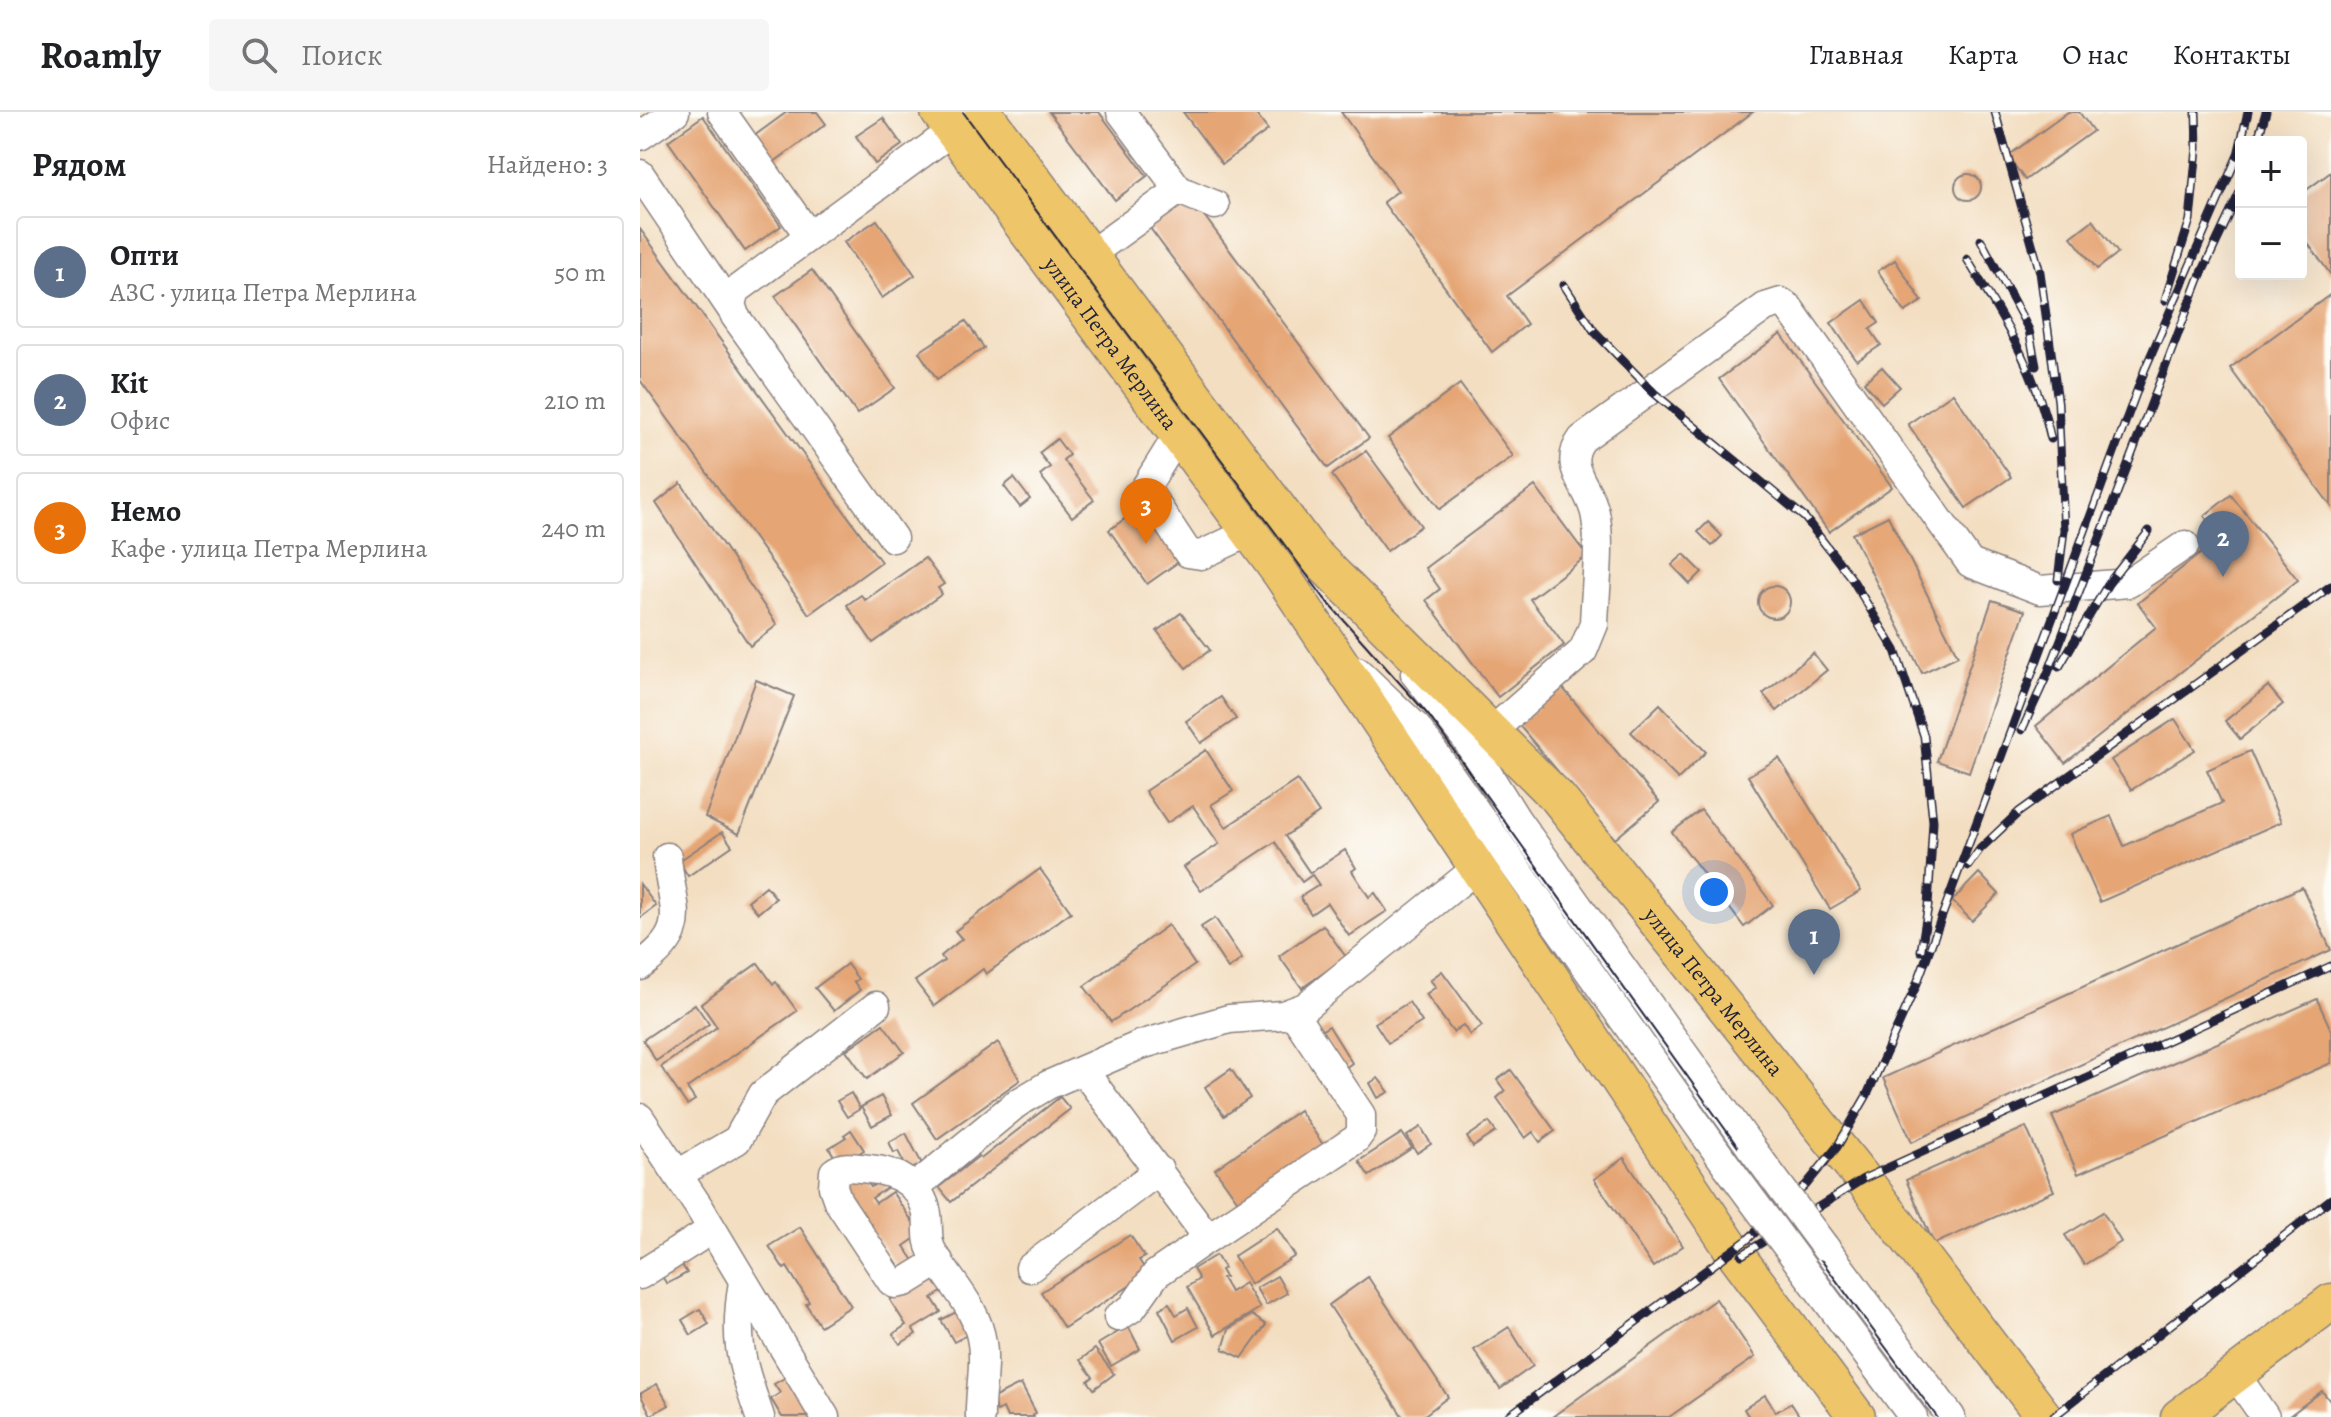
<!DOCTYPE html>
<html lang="ru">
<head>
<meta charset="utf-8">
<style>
  :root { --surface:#fff; --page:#f6f6f6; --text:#202124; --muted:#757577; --line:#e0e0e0; --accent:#db2777 }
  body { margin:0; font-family:Alegreya,serif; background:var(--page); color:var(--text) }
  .controls { position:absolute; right:24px; top:24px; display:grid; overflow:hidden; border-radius:8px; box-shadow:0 8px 32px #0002 }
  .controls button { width:72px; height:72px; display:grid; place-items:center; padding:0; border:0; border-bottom:2px solid var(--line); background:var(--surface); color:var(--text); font:40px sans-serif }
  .you { position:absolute; left:1074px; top:780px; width:28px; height:28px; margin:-20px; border:6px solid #fff; border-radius:50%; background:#1a73e8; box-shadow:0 0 0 12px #1a73e833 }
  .badge { display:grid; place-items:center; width:52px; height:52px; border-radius:50%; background:var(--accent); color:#fff; font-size:26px; font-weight:700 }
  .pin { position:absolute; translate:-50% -66px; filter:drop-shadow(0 2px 4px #0008) }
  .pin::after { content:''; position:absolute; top:42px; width:28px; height:24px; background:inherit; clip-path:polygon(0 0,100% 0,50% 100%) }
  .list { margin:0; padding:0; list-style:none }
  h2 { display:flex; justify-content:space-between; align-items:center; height:104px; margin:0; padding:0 32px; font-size:34px }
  h2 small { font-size:26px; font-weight:400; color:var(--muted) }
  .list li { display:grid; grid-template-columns:52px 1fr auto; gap:24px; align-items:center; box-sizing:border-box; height:112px; margin:0 16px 16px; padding:0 16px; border:2px solid var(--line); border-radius:8px }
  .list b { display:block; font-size:30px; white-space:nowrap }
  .list p { margin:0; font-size:26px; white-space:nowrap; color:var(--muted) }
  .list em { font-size:26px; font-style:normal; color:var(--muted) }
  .icon { flex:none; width:44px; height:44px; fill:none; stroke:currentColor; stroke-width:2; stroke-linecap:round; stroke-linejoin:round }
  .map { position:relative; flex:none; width:1691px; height:1305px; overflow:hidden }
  header { display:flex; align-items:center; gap:48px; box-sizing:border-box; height:112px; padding:0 40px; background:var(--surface); border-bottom:2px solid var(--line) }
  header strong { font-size:38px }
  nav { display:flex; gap:44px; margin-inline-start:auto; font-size:28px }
  .search { width:560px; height:72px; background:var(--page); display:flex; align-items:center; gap:20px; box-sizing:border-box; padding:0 28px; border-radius:8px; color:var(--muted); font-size:30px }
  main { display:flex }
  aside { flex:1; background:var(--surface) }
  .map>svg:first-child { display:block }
  .building { fill:#e5a575 }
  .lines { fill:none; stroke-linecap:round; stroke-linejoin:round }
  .minor-casing { stroke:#8a807e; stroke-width:31 }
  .major-casing { stroke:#8a807e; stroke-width:39 }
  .minor { stroke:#fff; stroke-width:28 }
  .major { stroke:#eec569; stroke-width:36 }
  .tram { stroke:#22223b; stroke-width:2 }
  .rail-casing { stroke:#22223b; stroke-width:9 }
  .rail { stroke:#fdfcf7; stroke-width:6; stroke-dasharray:18; stroke-linecap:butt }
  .minor-bridge-casing { stroke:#8a807e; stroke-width:31; stroke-linecap:butt }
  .minor-bridge { stroke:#fff; stroke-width:28 }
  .labels { text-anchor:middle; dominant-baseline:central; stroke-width:7; stroke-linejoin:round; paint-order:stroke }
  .street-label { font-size:22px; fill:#22223b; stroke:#fdfcf7 }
</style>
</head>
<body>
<header>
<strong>Roamly</strong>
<div class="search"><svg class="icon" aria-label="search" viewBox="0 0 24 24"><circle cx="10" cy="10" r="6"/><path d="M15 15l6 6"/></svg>Поиск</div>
<nav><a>Главная</a><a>Карта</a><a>О нас</a><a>Контакты</a></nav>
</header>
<main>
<aside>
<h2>Рядом<small>Найдено: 3</small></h2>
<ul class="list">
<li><span class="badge" style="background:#5c6f8a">1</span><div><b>Опти</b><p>АЗС · улица Петра Мерлина</p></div><em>50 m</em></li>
<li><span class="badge" style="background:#5c6f8a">2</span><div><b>Kit</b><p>Офис</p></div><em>210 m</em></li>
<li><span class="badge" style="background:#e8710a">3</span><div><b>Немо</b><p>Кафе · улица Петра Мерлина</p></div><em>240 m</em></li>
</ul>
</aside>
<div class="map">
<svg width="1691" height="1305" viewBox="0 0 1691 1305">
  <rect width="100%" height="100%" fill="#fdfcf7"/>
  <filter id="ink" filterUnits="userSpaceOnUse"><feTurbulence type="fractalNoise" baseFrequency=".0125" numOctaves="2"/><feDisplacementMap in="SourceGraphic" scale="16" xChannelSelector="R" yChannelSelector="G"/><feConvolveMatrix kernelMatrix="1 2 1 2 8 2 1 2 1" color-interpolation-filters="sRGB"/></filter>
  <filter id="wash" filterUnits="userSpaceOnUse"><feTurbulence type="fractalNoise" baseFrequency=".006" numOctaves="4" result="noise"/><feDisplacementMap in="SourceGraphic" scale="32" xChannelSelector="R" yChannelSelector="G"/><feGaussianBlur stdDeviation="1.8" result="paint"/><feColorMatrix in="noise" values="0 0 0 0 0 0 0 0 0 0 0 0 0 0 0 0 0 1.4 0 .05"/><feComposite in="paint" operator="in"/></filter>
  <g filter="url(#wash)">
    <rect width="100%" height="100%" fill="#f3dec1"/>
    <g id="blocks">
      <g class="building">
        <path d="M147 0H177L186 12 134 50 114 24Z"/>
        <path d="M409 0H459L507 64 475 88Z"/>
        <path d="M543 0H614L628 18 582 52Z"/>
        <path d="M701 0H1113L867 184 887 212 852 240 743 90 758 79Z"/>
        <path d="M1428 0H1439L1453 19 1385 68 1368 44Z"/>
        <path d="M63 4 141 114 105 139 28 29Z"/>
        <path d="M243 6 262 33 235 52 216 24Z"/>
        <path d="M1691 60V163L1661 122V82Z"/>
        <circle cx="1328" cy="75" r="13"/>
        <path d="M551 86 729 326 688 356 510 116Z"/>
        <path d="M237 108 275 163 242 186 204 130Z"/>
        <path d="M1453 108 1478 141 1457 157 1431 125Z"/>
        <path d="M0 117 241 450 169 502 0 268Z"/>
        <path d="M1255 148 1282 189 1265 200 1238 159Z"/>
        <path d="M172 158 255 276 217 302 135 184Z"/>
        <path d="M1691 182V394L1590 256Z"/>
        <path d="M1224 188 1239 211 1230 217 1241 233 1217 249 1191 211Z"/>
        <path d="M326 209 344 236 297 267 279 240Z"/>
        <path d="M1141 222 1252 375 1189 420 1079 267Z"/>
        <path d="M1242 255 1260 275 1242 291 1224 270Z"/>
        <path d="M820 272 873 344 800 397 748 326Z"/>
        <path d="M1313 281 1371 365 1326 396 1268 312Z"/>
        <path d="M417 327 429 343 423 348 454 388 432 405 400 363 410 355 399 341Z"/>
        <path d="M726 339 781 414 747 439 692 363Z"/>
        <path d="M374 366 390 387 380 395 364 374Z"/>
        <path d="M41 371 137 513 110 534 16 391Z"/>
        <path d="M895 374 947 444 890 487 924 533 858 585 786 488 800 477 785 456Z"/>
        <path d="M1591 383 1658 468 1425 651 1396 614 1516 515 1498 491 1581 425 1564 404Z"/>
        <path d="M506 392 544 446 507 472 469 418Z"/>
        <path d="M1248 404 1318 544 1282 561 1212 422Z"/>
        <path d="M1068 410 1082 424 1072 434 1058 420Z"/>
        <path d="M1044 442 1062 460 1050 472 1032 453Z"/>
        <path d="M285 446 304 472 298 476 302 482 233 531 207 493 221 483 225 488Z"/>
        <circle cx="1134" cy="490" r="16"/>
        <path d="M1352 488 1385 499 1329 660 1297 649Z"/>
        <path d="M541 501 570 538 546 556 517 519Z"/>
        <path d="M1173 541 1187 558 1137 599 1123 582Z"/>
        <path d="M116 568 154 584 99 722 65 705Z"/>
        <path d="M1628 574 1643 592 1600 627 1585 609Z"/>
        <path d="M922 575 1019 690 975 727 878 612Z"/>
        <path d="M581 585 596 607 561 631 546 609Z"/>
        <path d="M1020 592 1066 640 1038 667 991 620Z"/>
        <path d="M1535 607 1555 638 1491 678 1471 648Z"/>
        <path d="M566 638 593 679 571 693 586 715 657 668 679 701 645 724 670 761 705 738 716 756 712 759 729 785 735 781 747 799 709 824 687 791 671 802 660 785 679 773 672 763 662 770 635 730 561 779 544 755 579 732 553 694 527 711 505 679Z"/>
        <path d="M1610 639 1641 710 1460 790 1430 722 1471 704 1484 734 1582 691 1567 658Z"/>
        <path d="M1139 646 1221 779 1190 797 1108 664Z"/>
        <path d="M1061 698 1133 793 1104 815 1032 720Z"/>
        <path d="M82 720 92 734 48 764 39 749Z"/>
        <path d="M400 757 431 800 346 862 343 857 294 894 275 869 304 849 301 844 322 827 315 819Z"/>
        <path d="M1339 761 1359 782 1332 809 1312 789Z"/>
        <path d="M0 772 16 794 0 806Z"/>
        <path d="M126 774 136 786 118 801 108 789Z"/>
        <path d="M1662 775 1691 838 1272 1030 1243 966Z"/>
        <path d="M575 806 602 847 588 857 561 815Z"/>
        <path d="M528 813 555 853 471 910 444 874Z"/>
        <path d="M683 813 706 845 662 876 639 844Z"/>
        <path d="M118 851 133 872 136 870 157 899 47 976 55 988 47 993 21 955 77 915 61 892Z"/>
        <path d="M207 852 218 867 214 870 220 878 194 899 175 876Z"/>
        <path d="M802 859 842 914 830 923 823 913 813 920 786 882 796 875 790 868Z"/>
        <path d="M1677 887 1691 918V951L1438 1062 1412 1004Z"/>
        <path d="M769 890 782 910 748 931 735 911Z"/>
        <path d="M55 892 69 912 16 949 3 928Z"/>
        <path d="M243 912 264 940 227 967 206 938Z"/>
        <path d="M689 914 712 951 705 956 679 920Z"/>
        <path d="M358 930 380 968 297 1027 273 991Z"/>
        <path d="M591 957 610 986 584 1004 565 975Z"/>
        <path d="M871 958 915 1019 900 1030 893 1020 885 1026 857 986 865 979 857 968Z"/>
        <path d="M738 966 749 980 738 986 730 971Z"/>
        <path d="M211 981 220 997 207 1005 197 989Z"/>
        <path d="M241 984 252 1003 232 1014 221 995Z"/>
        <path d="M420 985 430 997 311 1090 299 1075 339 1044 342 1046Z"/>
        <path d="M659 998 684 1034 599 1091 575 1057Z"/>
        <path d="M849 1010 856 1020 833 1035 827 1025Z"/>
        <path d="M781 1015 791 1032 777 1041 767 1024Z"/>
        <path d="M1386 1015 1414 1079 1294 1132 1266 1068Z"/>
        <path d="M211 1018 224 1038 200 1053 189 1036 206 1025 204 1023Z"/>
        <path d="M266 1021 282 1052 268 1059 258 1039 254 1041 249 1030Z"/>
        <path d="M762 1021 772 1036 729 1064 719 1049Z"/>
        <path d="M984 1046 1043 1134 1013 1155 954 1067Z"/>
        <path d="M219 1059 231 1075 245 1065 251 1073 232 1086 236 1091 252 1080 281 1122 264 1134 275 1150 261 1160 200 1072Z"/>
        <path d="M1463 1100 1481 1130 1444 1153 1425 1123Z"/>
        <path d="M160 1115 211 1194 180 1214 166 1192 169 1190 147 1155 144 1157 129 1134Z"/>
        <path d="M637 1116 655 1144 611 1172 594 1144Z"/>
        <path d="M490 1123 505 1145 499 1148 508 1162 424 1216 401 1180Z"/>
        <path d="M576 1143 584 1156 581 1158 585 1165 582 1166 590 1180 605 1171 620 1196 575 1223 547 1175 559 1167 553 1157Z"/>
        <path d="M39 1148 47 1161 27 1172 19 1160Z"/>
        <path d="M292 1161 303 1179 292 1186 301 1200 273 1217 276 1222 260 1232 253 1222 266 1213 250 1188Z"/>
        <path d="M637 1164 647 1181 626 1193 616 1176Z"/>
        <path d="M728 1165 808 1285 782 1305H763L689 1193Z"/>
        <path d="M1076 1187 1115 1245 1029 1305H912Z"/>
        <path d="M529 1191 536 1203 548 1196 558 1215 535 1228 519 1197Z"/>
        <path d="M60 1197 69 1212 51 1223 42 1208Z"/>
        <path d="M318 1199 330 1221 314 1230 301 1208Z"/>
        <path d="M612 1203 626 1213 602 1246 583 1237 589 1217Z"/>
        <path d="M488 1214 500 1237 471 1254 458 1232Z"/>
        <path d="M869 1215 893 1254 860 1277 834 1238Z"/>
        <path d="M455 1237 474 1262 454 1277 448 1269 453 1265 440 1248Z"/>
        <path d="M148 1264 173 1305H142L131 1287 140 1281 134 1272Z"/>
        <path d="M17 1272 29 1293 11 1303 0 1282Z"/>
        <path d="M381 1272 396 1301 393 1303 394 1305H367L363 1296 357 1299 351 1287Z"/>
        <path d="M1682 1279 1691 1290V1305H1648Z"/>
        <path d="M1125 1283 1136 1300 1151 1291 1160 1305H1109L1104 1297Z"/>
      </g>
    </g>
  </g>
  <g filter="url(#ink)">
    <use href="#blocks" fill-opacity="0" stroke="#8a807e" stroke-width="2"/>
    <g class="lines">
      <defs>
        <g id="minor">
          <path d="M82 0 169 124"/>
          <path d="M481 0 539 78"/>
          <path d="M0 24 35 0"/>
          <path d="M0 62 92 198"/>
          <path d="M449 143 539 78 575 93"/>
          <path d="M538 323 505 376 548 441 561 443 610 420"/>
          <path d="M253 426 95 204 91 192 95 179 327 8"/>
          <path d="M717 559 777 616 1087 1054"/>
          <path d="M775 562 826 627 876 707 1112 1037"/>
          <path d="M851 620 943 539 954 512C955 480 961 437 956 406 952 375 920 356 942 327L1125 195 1141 190 1149 196 1330 451 1400 478 1489 471 1545 433"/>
          <path d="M0 854C53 817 31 797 27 745"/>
          <path d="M443 958 568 1126 716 1027 721 1020V1003L653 901"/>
          <path d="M0 1006 59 1095 185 1305"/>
          <path d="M38 1062 97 1028 123 982 236 894"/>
          <path d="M274 1076 376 992 408 973 500 933 589 907 643 903 665 895 837 756"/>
          <path d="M1184 1134 1311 1305"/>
          <path d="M299 1149 265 1170 255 1172 251 1169 198 1089 193 1075 194 1060C204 1052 217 1056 229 1057 257 1059 282 1073 287 1102 289 1115 286 1128 292 1139 309 1170 337 1194 342 1231 346 1255 339 1280 340 1305"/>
          <path d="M1159 1151 1273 1305"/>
          <path d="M390 1156 519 1058"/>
          <path d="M0 1163 71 1118"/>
          <path d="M103 1170C93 1230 101 1249 120 1305"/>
          <path d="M478 1205 492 1196 516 1162 568 1126"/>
          <path d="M1595 1262 1625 1305"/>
        </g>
        <g id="major">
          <path id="s1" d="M299 0 641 462 1094 1140 1217 1305"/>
          <path id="s2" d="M343 0 670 439 918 686 1223 1067 1404 1305"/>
          <path d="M1539 1305 1691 1190"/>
        </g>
      </defs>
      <use href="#minor" class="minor-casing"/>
      <use href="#major" class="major-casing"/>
      <use href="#minor" class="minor"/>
      <use href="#major" class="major"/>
      <path class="tram" d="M323 0 684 486 789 604 1103 1042 1297 1305"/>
      <defs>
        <g id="rail">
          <path d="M1355 0 1400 160 1418 290 1424 418 1418 468"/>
          <path d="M1617 30 1626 0"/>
          <path d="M1341 128 1389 218 1396 254"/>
          <path d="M1327 147C1363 207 1396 257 1411 327"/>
          <path d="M924 173 954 219 1014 281 1165 406 1212 467 1255 538 1284 624 1293 709 1288 794 1281 839"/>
          <path d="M1525 188 1550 108 1557 36 1556 0"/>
          <path d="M1419 555 1468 472 1509 419"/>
          <path d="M1382 618 1408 561 1559 167 1601 78"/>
          <path d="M1328 754 1340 737 1379 700 1691 474"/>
          <path d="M1102 1143 1223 1067 1691 854"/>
          <path d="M867 1305 1107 1128 1166 1073 1197 1035 1227 983 1276 874 1505 257 1598 43 1608 0"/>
          <path d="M1413 1305 1691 1087"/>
        </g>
      </defs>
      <use href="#rail" class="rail-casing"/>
      <use href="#rail" class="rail"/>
      <defs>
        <g id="minor-bridge">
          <path d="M1112 1037 1184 1134"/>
          <path d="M1087 1054 1159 1151"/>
        </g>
      </defs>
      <use href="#minor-bridge" class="minor-bridge-casing"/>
      <use href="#minor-bridge" class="minor-bridge"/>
    </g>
  </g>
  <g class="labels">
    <g class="street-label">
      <text stroke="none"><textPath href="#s1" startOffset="288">улица Петра Мерлина</textPath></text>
      <text stroke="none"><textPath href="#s2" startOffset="1146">улица Петра Мерлина</textPath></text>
    </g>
  </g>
</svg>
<div class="controls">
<button>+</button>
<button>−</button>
</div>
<div class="you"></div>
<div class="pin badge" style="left:1174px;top:863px;background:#5c6f8a">1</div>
<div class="pin badge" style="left:1583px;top:465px;background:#5c6f8a">2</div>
<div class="pin badge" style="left:506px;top:432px;background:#e8710a">3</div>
</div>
</main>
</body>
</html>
